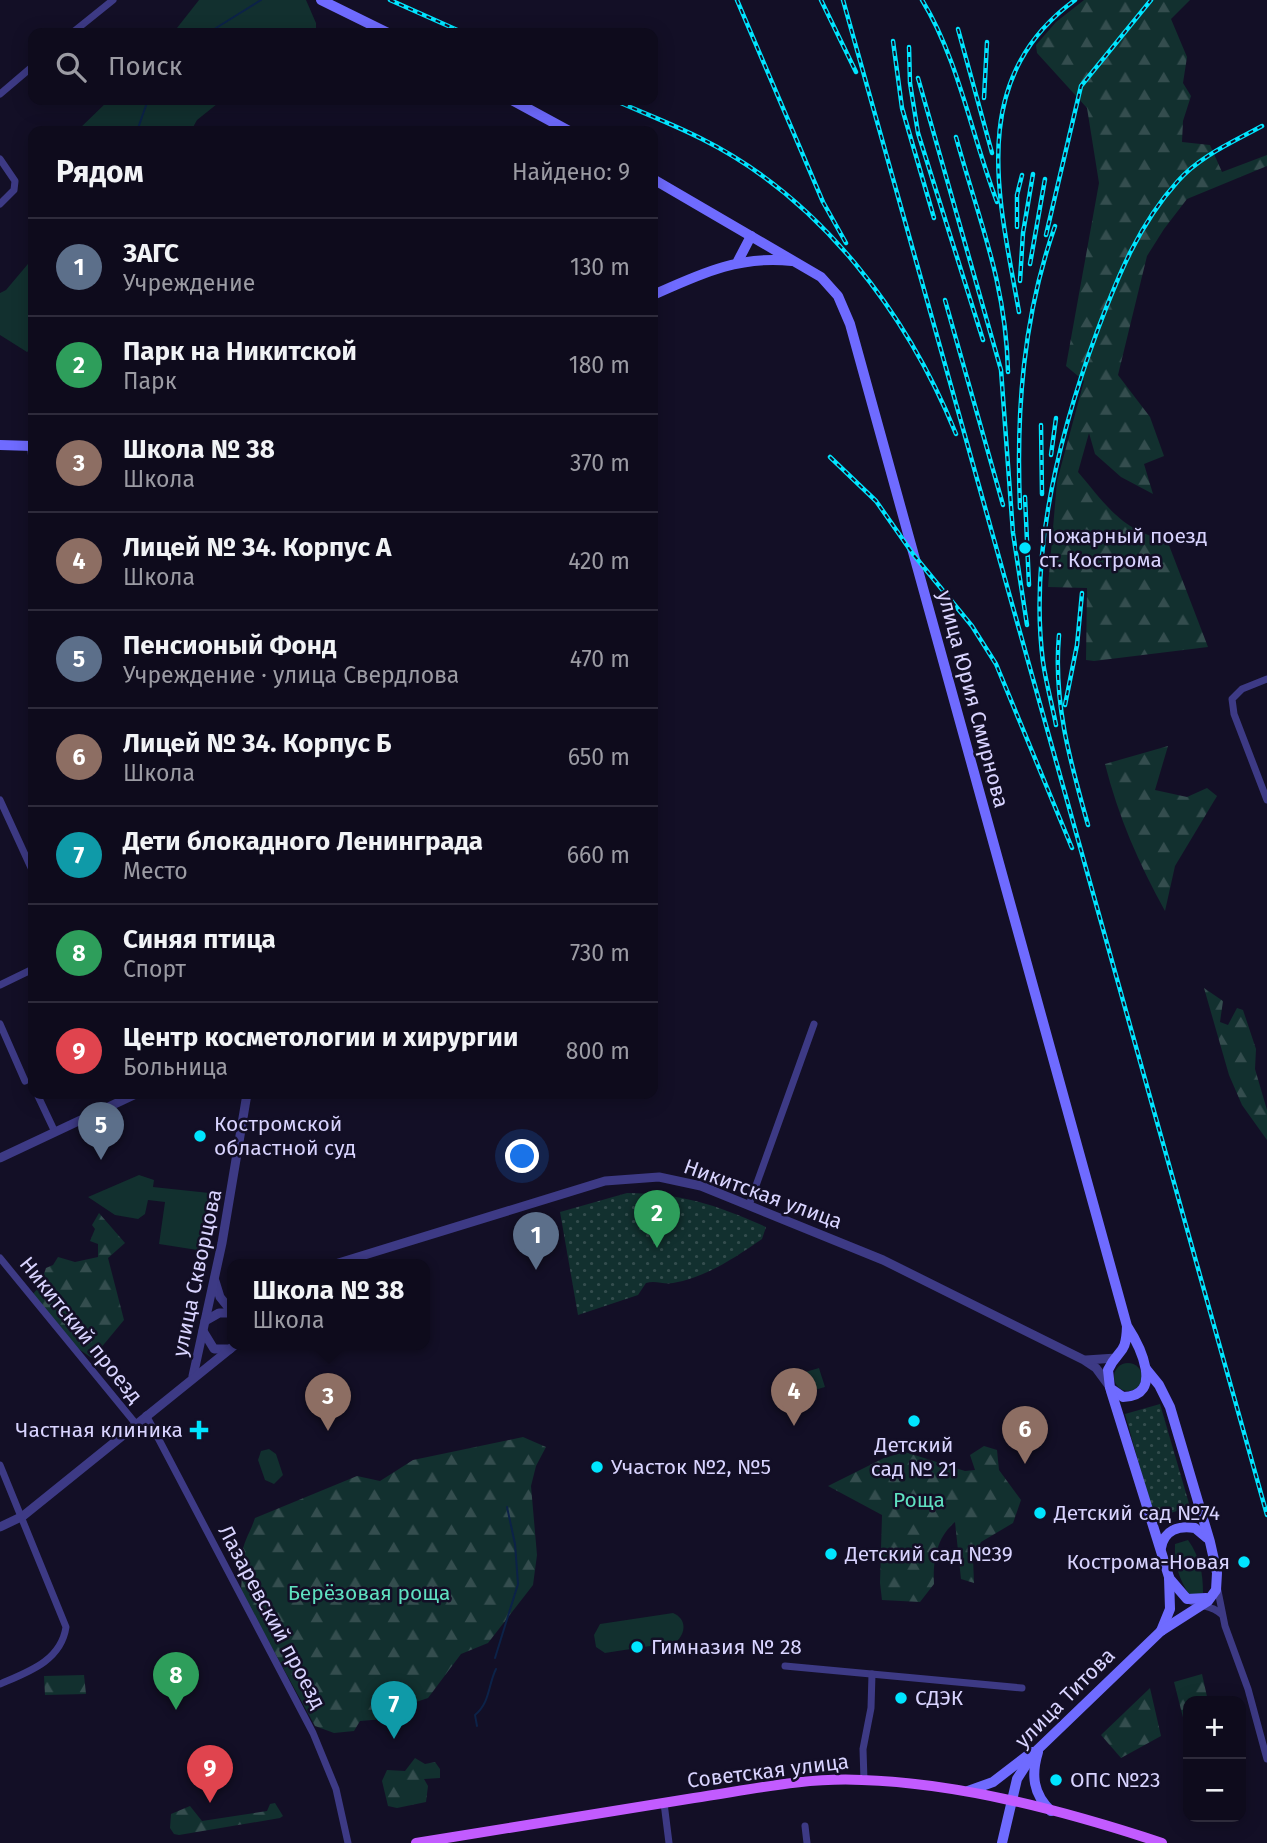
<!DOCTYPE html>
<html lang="ru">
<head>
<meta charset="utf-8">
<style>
  :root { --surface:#0e0b1c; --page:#171425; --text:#f1f3f6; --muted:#9b9ba3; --line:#2e2b3b; --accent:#d93025 }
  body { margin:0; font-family:"Fira Sans",sans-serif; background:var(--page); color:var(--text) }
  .controls { position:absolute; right:21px; bottom:21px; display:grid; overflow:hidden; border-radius:14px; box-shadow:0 4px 18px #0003 }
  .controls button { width:63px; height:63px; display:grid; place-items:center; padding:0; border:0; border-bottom:2px solid var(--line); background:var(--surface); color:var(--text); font:35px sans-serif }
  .you { position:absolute; left:523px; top:1157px; width:24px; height:24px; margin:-18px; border:5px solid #fff; border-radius:50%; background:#1a73e8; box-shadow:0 0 0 10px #1a73e833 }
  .badge { display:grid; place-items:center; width:46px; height:46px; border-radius:50%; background:var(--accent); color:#fff; font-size:23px; font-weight:700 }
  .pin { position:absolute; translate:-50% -58px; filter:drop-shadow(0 2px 4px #0008) }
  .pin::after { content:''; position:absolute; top:37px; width:24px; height:21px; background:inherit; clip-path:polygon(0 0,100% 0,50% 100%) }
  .popup { position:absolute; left:227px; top:1259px; width:203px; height:91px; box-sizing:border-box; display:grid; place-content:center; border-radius:14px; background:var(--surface); filter:drop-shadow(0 2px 5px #0005); font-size:23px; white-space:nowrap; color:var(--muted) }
  .popup b { font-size:26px; color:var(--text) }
  .popup::after { content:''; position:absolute; left:50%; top:100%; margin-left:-14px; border:14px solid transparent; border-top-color:var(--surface) }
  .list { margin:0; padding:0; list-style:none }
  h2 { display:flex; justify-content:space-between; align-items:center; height:91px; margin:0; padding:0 28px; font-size:30px }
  h2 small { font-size:23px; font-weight:400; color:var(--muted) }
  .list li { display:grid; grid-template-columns:46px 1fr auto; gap:21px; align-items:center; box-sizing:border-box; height:98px; padding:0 28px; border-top:2px solid var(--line) }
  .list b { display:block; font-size:26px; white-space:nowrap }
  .list p { margin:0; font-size:23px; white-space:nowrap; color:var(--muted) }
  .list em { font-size:23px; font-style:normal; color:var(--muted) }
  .icon { flex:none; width:38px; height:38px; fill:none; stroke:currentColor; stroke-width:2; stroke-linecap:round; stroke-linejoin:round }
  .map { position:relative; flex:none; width:1267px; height:1843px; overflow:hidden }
  .search { position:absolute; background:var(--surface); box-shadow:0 4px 18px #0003; left:28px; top:28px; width:630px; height:77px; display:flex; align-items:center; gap:18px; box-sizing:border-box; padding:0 24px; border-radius:14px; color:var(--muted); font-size:26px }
  .panel { position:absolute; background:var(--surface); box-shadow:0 4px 18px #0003; left:28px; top:126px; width:630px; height:973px; border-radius:14px }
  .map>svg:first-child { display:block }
  .grass { fill:#12302f }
  .forest { fill:url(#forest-firs) }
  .park { fill:url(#park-dots) }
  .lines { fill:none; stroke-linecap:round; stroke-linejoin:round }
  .stream { stroke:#0c2248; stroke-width:2 }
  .minor { stroke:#3d3a85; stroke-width:7 }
  .tertiary { stroke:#3d3a85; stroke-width:9 }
  .secondary { stroke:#6f6bff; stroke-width:10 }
  .primary { stroke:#c25bff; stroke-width:10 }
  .rail-casing { stroke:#00e5ff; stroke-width:4.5 }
  .rail { stroke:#130f26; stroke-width:2; stroke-dasharray:5; stroke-linecap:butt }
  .poi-dot { fill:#00e5ff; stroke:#130f26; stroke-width:2.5 }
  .labels { text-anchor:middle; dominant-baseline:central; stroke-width:5; stroke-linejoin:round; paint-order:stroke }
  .poi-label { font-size:21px; fill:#d9d4ff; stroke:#130f26; text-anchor:start }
  .street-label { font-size:21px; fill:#d9d4ff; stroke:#130f26 }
  .park-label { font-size:21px; fill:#5fe0c0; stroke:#130f26 }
</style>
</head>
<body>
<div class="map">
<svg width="1267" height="1843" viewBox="0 0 1267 1843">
  <defs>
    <pattern id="forest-firs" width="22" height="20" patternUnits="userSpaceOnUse" patternTransform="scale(1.75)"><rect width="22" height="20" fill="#12302f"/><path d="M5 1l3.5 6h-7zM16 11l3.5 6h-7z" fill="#344d4e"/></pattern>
    <pattern id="park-dots" width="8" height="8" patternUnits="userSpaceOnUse" patternTransform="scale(1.75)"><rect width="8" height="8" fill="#12302f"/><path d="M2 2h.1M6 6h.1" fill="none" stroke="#344d4e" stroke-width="1.8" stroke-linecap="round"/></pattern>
  </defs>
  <rect width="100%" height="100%" fill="#130f26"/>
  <g class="grass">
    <path d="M199 0H306L316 23V33H173Z"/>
    <path d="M109 100H222L197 120 191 131H77Z"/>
    <path d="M33 258V347L27 352 0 335V293L6 290Z"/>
    <path d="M139 1175 154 1180 153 1187 219 1194 210 1252 159 1244 165 1202 148 1200 145 1214 138 1219 115 1215 88 1197Z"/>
    <circle cx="1128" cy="1377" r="14"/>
    <path d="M819 1368 825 1387 791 1397 785 1378Z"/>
    <path d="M269 1449 276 1454 283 1475 274 1484 265 1480 258 1460 261 1451Z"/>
    <path d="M1188 1540C1200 1557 1203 1573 1203 1593L1190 1596C1179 1579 1174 1565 1175 1544Z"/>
    <path d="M673 1613C687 1619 686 1633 676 1642L605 1653 596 1647 594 1635 600 1624Z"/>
  </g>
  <g class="forest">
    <path d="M1084 0H1190L1171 19 1187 57 1183 83 1191 96 1183 121 1182 142 1210 145 1222 172 1267 155V166L1187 199 1164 229 1147 256 1118 375 1150 417 1164 456 1144 464 1153 494 1121 477 1095 454 1089 433 1078 472C1106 505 1123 532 1167 540L1208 647 1094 661 1086 660 1087 588 1048 587 1057 481 1084 381 1066 366 1099 183 1087 108 1037 53 1036 45 1056 22Z"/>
    <path d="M1168 746 1155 790 1187 797 1207 788 1217 796 1175 866 1165 911C1139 864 1118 816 1105 764Z"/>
    <path d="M1204 988 1223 1001 1220 1022 1228 1025 1237 1008 1243 1010 1256 1049 1255 1069 1267 1110V1140L1242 1105 1229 1075Z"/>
    <path d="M99 1213 125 1243 108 1258 124 1320 100 1349 96 1361 76 1347 32 1295 40 1286 46 1268 53 1265 58 1257 75 1262 98 1257V1244L90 1241 95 1229 92 1225Z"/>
    <path d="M523 1437 546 1447 536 1466 531 1486 537 1555 533 1585 488 1643 461 1654 428 1698 407 1705 396 1718 360 1721 354 1731 334 1733 315 1726 241 1591 242 1575 246 1570C236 1550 249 1537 255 1518L357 1476 380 1481 413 1460Z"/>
    <path d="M984 1446 997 1450 999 1470 1021 1500 1013 1523 981 1542 973 1558 974 1583 961 1579 955 1522C936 1538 933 1561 934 1584L920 1602 882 1600 880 1583 882 1515 828 1486 884 1458 905 1452 965 1471 975 1470 970 1455Z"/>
    <path d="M1202 1674 1208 1701H1188V1737L1174 1682Z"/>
    <path d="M84 1675 86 1694 45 1695 44 1676Z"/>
    <path d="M1150 1688 1161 1736 1121 1758 1101 1735Z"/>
    <path d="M415 1758 425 1764 435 1762 440 1769V1778L424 1779 428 1786 426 1802 397 1808 388 1806 382 1781 387 1770 405 1771Z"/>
    <path d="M275 1803 283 1816 280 1818 179 1835 174 1834 170 1828 171 1814 190 1806 202 1821 267 1811 270 1804Z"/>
  </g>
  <g class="park">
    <path d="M627 1193C684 1194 714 1204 766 1227L762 1239C736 1257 705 1278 673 1283 664 1285 656 1280 646 1283L638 1295 578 1315 560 1212Z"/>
    <path d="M1160 1404 1190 1507 1154 1518 1125 1414Z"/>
  </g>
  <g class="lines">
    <g class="stream">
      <path d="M208 33 261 0"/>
      <path d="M137 131 148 100"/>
      <path d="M495 1658 518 1584 515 1544 507 1507"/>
      <path d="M477 1726 475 1715C490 1703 488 1685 496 1669"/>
    </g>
    <g class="minor">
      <path d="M72 33 113 0"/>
      <path d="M0 94 33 66"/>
      <path d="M0 159 15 181 14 190 0 204"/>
      <path d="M1267 679 1242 689 1232 699 1234 714 1267 800"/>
      <path d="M0 800 33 872"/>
      <path d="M0 985 33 969"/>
      <path d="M0 1024 25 1081"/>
      <path d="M37 1094 54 1130"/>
      <path d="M749 1205 814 1024"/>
      <path d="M0 1258 136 1424"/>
      <path d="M146 1415 313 1733 336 1789 348 1843"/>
      <path d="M0 1465 66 1627C61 1661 28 1672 0 1684"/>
      <path d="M1217 1586 1225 1626 1248 1689 1267 1759"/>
      <path d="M1187 1599C1198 1607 1213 1605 1221 1614"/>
      <path d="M785 1666 1022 1688"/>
      <path d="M864 1780 863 1749 871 1708 872 1674"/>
      <path d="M664 1803 669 1843"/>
      <path d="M805 1826 807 1843"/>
    </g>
    <g class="tertiary">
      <path d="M31 446 33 458"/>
      <path d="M0 1158 136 1094"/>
      <path d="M332 1265 605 1181 659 1177 701 1186 883 1260 1084 1360 1096 1368 1110 1387"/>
      <path d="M215 1281 220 1297 232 1312"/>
      <path d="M205 1321 219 1313H232"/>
      <path d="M203 1331 214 1349H230"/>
      <path d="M1086 1360 1116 1358"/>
      <path d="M193 1376 222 1243 247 1094"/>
      <path d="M0 1527 23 1516 235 1345"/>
    </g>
    <g class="secondary">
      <path d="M321 0 388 33"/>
      <path d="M512 100 569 131"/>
      <path d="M653 179 821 277 838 296 850 324 1127 1326C1126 1357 1119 1347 1108 1370L1110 1388 1123 1397C1165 1396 1140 1346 1127 1326"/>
      <path d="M738 261 751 236"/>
      <path d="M653 295C700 274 739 255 792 261"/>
      <path d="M0 445 33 446"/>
      <path d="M1111 1391 1169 1577 1170 1609 1161 1631"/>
      <path d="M1161 1548C1164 1530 1179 1525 1195 1528L1207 1538"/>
      <path d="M1169 1578 1187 1599 1206 1598"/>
      <path d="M1038 1752C1031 1775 1033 1794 1051 1811"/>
      <path d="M968 1791 993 1782 1032 1752"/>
      <path d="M1002 1843 1017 1779 1033 1754 1161 1631 1208 1601 1216 1590 1217 1573 1210 1542 1170 1407 1159 1385 1146 1369"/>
    </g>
    <path class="primary" d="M416 1843C509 1828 601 1813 694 1798 749 1790 806 1777 862 1780 961 1783 1068 1812 1162 1843"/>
    <defs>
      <g id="rail">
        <path d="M390 0 464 33"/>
        <path d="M737 0 823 202 846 243"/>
        <path d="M821 0 856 72"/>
        <path d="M843 0 1267 1515"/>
        <path d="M922 0C958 58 972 137 997 202"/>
        <path d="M958 29 992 153"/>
        <path d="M893 41 902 108 934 218"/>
        <path d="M909 47 910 83 918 133 983 340"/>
        <path d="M918 78 1001 370 1013 533 1027 625"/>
        <path d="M984 98 987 42"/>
        <path d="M614 100C643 113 673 124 702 139 820 198 907 313 956 434"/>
        <path d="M956 137C979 221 1006 282 1008 372"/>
        <path d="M1017 227V195L1022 175"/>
        <path d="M1046 235 1081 86 1151 0"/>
        <path d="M1030 264 1045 179"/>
        <path d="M1020 281 1023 233 1033 174"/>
        <path d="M945 300 1003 505"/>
        <path d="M1019 312C999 198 966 80 1075 0"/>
        <path d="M1041 425 1042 494"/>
        <path d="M1051 455 1056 418"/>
        <path d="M830 457 876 501 913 554 972 626 996 664 1072 848"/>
        <path d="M1025 497 1029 585"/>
        <path d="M1020 508C1016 412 1023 317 1055 226"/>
        <path d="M1059 635C1053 702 1070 761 1088 825"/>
        <path d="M1065 705 1077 645 1082 593"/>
        <path d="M1056 725C1052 704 1046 683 1043 662 1029 553 1060 431 1098 329 1118 276 1139 224 1178 181 1200 156 1233 142 1262 126"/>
      </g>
    </defs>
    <use href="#rail" class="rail-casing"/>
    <use href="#rail" class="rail"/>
  </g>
  <g class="poi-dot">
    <circle cx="1025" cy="548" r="7"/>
    <circle cx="200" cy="1136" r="7"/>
    <circle cx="914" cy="1421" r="7"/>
    <path d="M195.5 1419.5h7v7h7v7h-7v7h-7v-7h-7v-7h7z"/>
    <circle cx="597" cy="1467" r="7"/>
    <circle cx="1040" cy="1513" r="7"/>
    <circle cx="831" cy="1554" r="7"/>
    <circle cx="1244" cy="1562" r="7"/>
    <circle cx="637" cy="1647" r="7"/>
    <circle cx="901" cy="1698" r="7"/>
    <circle cx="1056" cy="1780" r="7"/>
  </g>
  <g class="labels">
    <g class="poi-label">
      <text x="1039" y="536">Пожарный поезд<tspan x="1039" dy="24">ст. Кострома</tspan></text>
      <text x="214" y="1124">Костромской<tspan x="214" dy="24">областной суд</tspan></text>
      <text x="183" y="1430" text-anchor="end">Частная клиника</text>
      <text x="914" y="1445" text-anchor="middle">Детский<tspan x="914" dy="24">сад № 21</tspan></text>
      <text x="611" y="1467">Участок №2, №5</text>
      <text x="1054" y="1513">Детский сад №74</text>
      <text x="845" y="1554">Детский сад №39</text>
      <text x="1230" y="1562" text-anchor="end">Кострома-Новая</text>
      <text x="651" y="1647">Гимназия № 28</text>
      <text x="915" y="1698">СДЭК</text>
      <text x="1070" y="1780">ОПС №23</text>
    </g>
    <g class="street-label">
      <text transform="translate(973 699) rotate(75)">улица Юрия Смирнова</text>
      <text transform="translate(763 1194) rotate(20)">Никитская улица</text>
      <text transform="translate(197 1273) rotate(-78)">улица Скворцова</text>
      <text transform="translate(81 1330) rotate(51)">Никитский проезд</text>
      <text transform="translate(272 1617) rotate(62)">Лазаревский проезд</text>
      <text transform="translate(1065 1698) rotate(-45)">улица Титова</text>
      <text transform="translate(768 1771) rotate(-7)">Советская улица</text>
    </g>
    <g class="park-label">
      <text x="919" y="1500">Роща</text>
      <text x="369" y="1593">Берёзовая роща</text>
    </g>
  </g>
</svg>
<div class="controls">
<button>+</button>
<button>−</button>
</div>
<div class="you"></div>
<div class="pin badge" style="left:536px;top:1270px;background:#5c6f8a">1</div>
<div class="pin badge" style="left:657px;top:1248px;background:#2e9e5b">2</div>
<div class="pin badge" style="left:328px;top:1431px;background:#8d6e63">3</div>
<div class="popup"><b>Школа № 38</b>Школа</div>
<div class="pin badge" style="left:794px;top:1426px;background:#8d6e63">4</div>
<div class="pin badge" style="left:101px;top:1160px;background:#5c6f8a">5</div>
<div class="pin badge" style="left:1025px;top:1464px;background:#8d6e63">6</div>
<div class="pin badge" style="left:394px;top:1739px;background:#0f9aa8">7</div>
<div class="pin badge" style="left:176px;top:1710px;background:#2e9e5b">8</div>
<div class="pin badge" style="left:210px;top:1803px;background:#e0444e">9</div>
<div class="search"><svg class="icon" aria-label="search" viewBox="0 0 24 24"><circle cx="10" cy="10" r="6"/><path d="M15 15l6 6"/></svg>Поиск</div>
<section class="panel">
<h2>Рядом<small>Найдено: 9</small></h2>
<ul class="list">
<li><span class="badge" style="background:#5c6f8a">1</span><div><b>ЗАГС</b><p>Учреждение</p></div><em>130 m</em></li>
<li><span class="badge" style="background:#2e9e5b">2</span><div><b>Парк на Никитской</b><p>Парк</p></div><em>180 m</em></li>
<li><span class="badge" style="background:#8d6e63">3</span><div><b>Школа № 38</b><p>Школа</p></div><em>370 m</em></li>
<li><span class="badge" style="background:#8d6e63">4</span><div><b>Лицей № 34. Корпус А</b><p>Школа</p></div><em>420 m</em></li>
<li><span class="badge" style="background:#5c6f8a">5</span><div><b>Пенсионый Фонд</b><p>Учреждение · улица Свердлова</p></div><em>470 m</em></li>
<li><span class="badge" style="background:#8d6e63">6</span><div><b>Лицей № 34. Корпус Б</b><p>Школа</p></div><em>650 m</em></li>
<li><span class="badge" style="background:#0f9aa8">7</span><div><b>Дети блокадного Ленинграда</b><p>Место</p></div><em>660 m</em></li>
<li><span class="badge" style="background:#2e9e5b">8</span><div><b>Синяя птица</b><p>Спорт</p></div><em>730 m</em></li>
<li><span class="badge" style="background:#e0444e">9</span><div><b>Центр косметологии и хирургии</b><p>Больница</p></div><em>800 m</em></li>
</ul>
</section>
</div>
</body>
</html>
